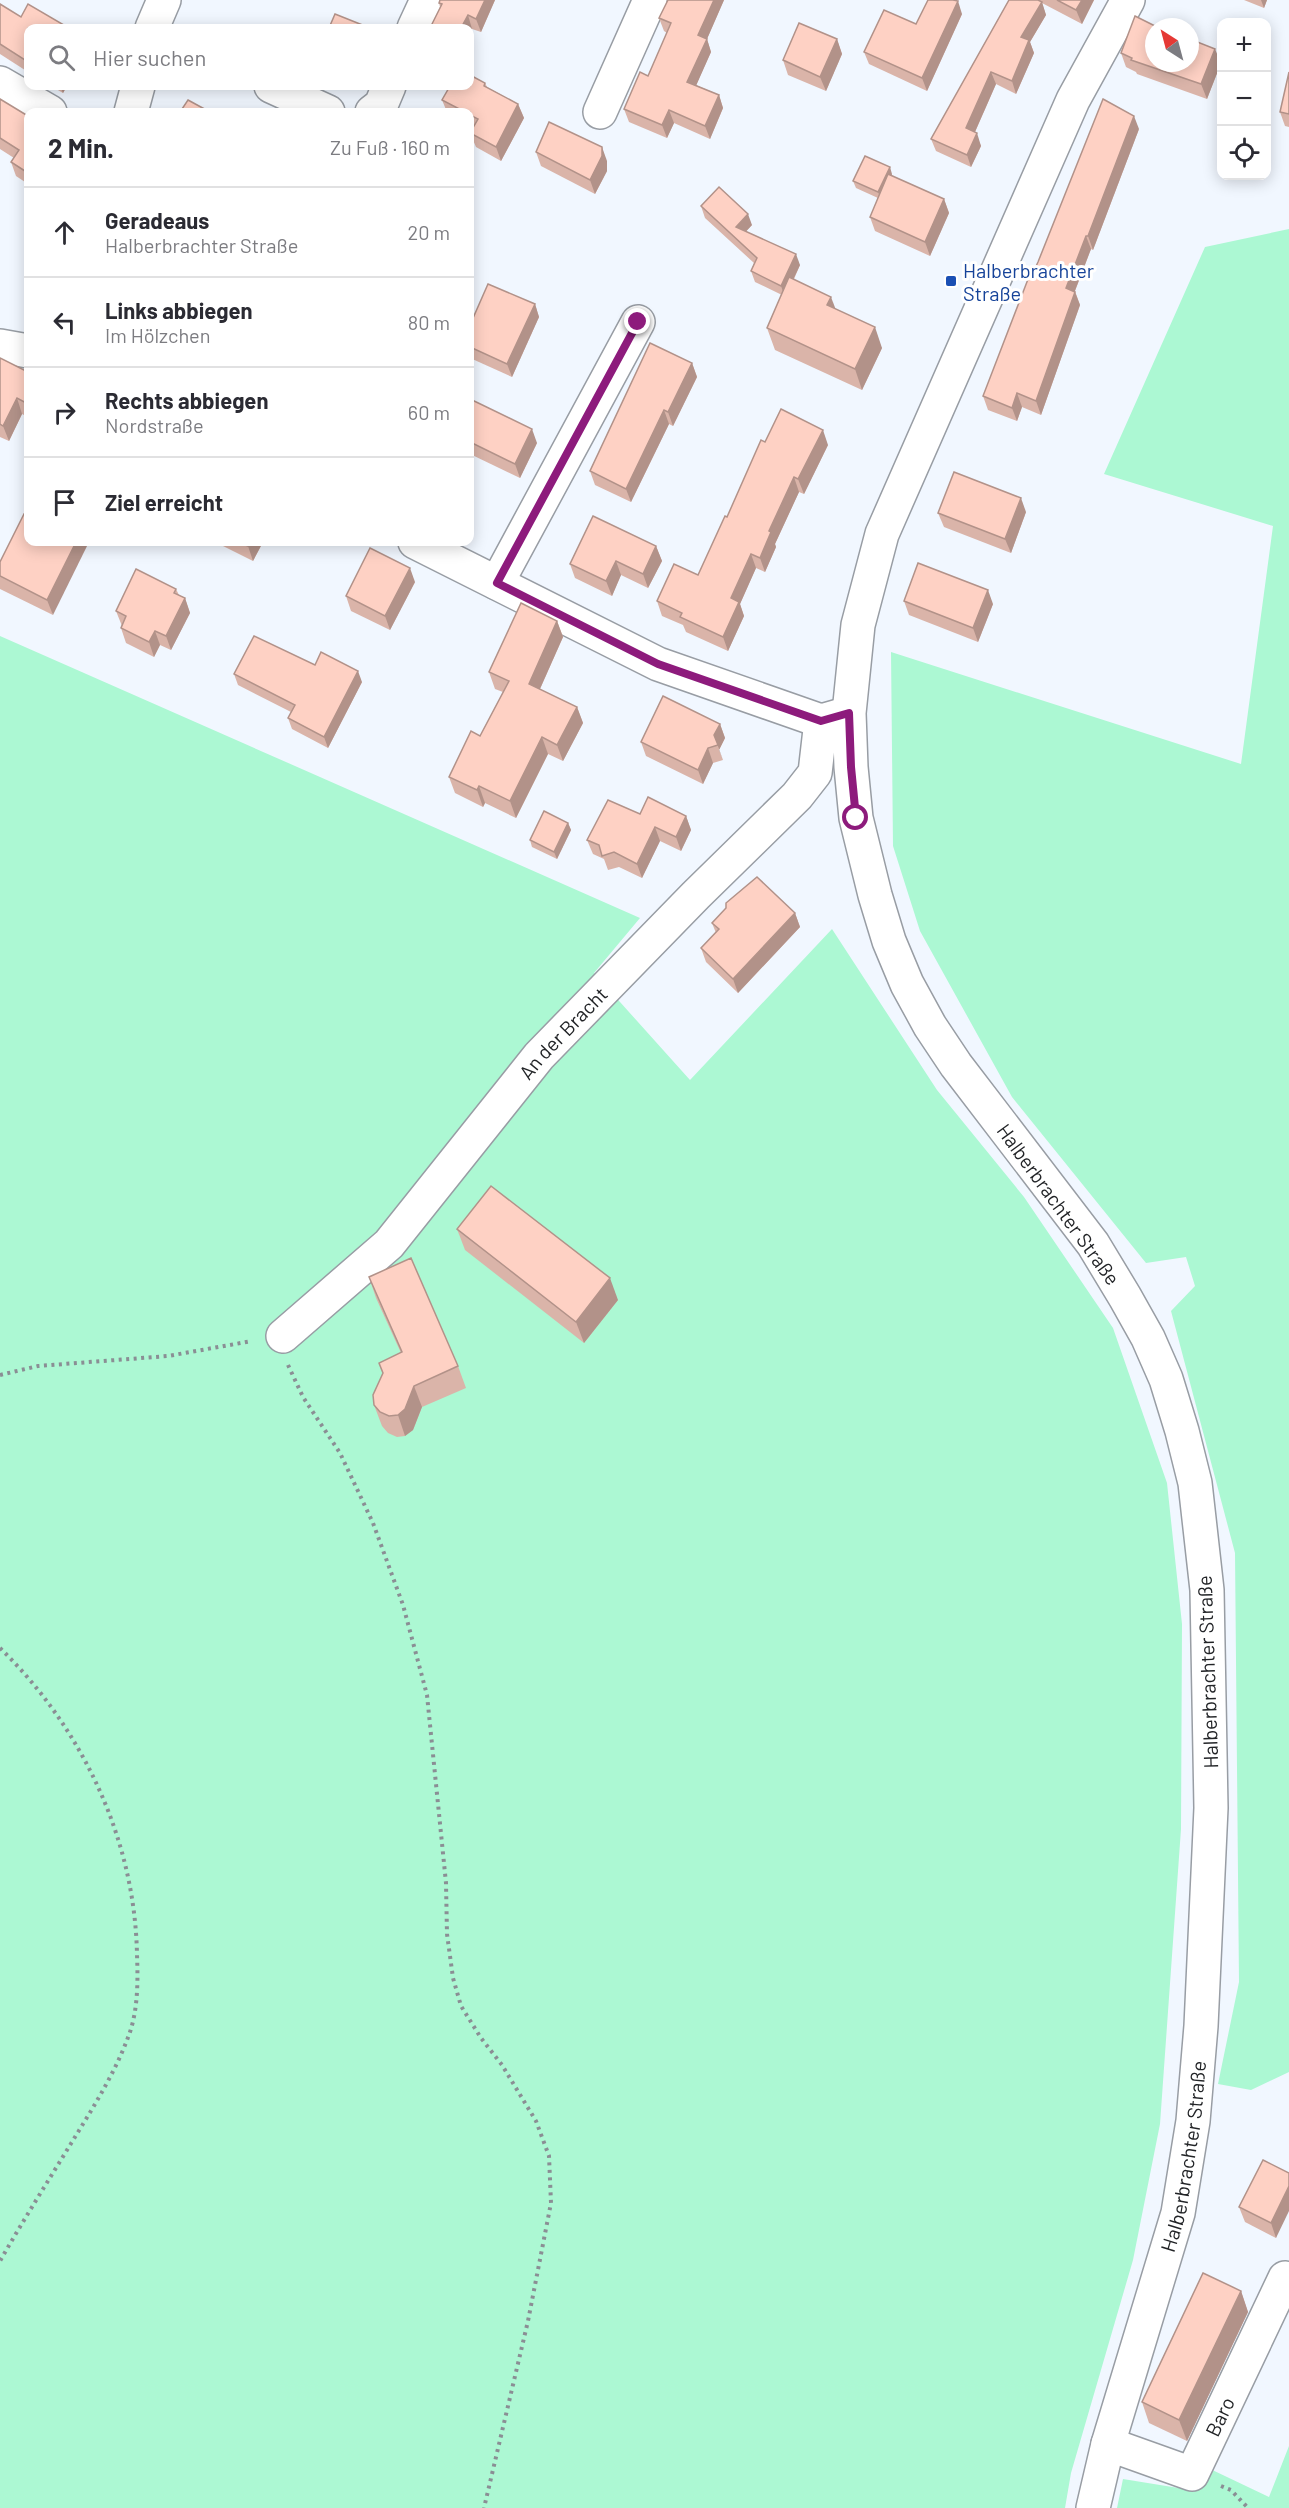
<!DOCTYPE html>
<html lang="de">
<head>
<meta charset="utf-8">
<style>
  :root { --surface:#fff; --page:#f2f2f3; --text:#2b2b33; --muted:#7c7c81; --line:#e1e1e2 }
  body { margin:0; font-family:Barlow,sans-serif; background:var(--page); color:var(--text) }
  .controls { position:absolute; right:18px; top:18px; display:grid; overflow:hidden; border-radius:12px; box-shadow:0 3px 15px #0003 }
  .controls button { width:54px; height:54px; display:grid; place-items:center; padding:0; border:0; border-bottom:2px solid var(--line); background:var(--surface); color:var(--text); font:30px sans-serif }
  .compass { position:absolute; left:1145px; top:18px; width:54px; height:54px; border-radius:50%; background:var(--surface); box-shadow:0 3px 15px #0003; rotate:324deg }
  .stop { position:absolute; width:18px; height:18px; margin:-14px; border:4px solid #8d1b7c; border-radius:50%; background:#fff }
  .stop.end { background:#8d1b7c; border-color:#fff; box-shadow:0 2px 6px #0008 }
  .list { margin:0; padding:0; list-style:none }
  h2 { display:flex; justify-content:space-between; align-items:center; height:78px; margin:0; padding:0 24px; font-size:26px }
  h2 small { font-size:20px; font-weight:400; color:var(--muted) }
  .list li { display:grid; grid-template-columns:39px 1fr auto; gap:18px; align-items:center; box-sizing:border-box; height:90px; padding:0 24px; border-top:2px solid var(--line) }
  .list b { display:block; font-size:22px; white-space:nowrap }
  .list p { margin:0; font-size:20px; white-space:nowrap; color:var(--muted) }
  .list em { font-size:20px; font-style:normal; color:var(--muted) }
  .icon { flex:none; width:33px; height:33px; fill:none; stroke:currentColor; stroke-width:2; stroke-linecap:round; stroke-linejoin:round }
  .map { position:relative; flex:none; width:1289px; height:2508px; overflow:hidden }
  .search { position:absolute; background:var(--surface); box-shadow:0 3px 15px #0003; left:24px; top:24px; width:450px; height:66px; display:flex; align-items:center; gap:15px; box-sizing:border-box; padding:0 21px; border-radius:12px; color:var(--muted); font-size:22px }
  .panel { position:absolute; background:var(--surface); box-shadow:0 3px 15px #0003; left:24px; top:108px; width:450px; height:438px; border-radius:12px }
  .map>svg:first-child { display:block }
  .green { fill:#acf8d3 }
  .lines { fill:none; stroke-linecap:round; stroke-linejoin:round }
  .minor-casing { stroke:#989da4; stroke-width:36 }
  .major-casing { stroke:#989da4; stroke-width:36 }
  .path { stroke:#8a8e94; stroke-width:4; stroke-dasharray:3 4.5; stroke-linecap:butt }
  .minor { stroke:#fff; stroke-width:33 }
  .major { stroke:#fff; stroke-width:33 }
  .wall { fill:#dab4a9 }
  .shaded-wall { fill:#b29289 }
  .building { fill:#fed1c4; stroke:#b29289; stroke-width:1.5 }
  .route { stroke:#8d1b7c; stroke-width:8 }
  .transit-dot { fill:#1a4fb4; stroke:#fff; stroke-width:2 }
  .labels { text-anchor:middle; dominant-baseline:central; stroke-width:6; stroke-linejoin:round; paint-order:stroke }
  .transit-label { font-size:20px; fill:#164399; stroke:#fff; text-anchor:start }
  .street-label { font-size:20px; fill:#222427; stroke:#fff }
</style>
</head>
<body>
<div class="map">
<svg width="1289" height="2508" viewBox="0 0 1289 2508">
  <rect width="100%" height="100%" fill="#f1f7ff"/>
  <g class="green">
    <path d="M1289 229V2072L1251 2090 1218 2084 1239 1982 1235 1553 1171 1311 1195 1286 1186 1257 1146 1263 1012 1097 920 931 893 846 891 652 1241 764 1273 526 1104 474 1205 247Z"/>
    <path d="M0 636 640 918 594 973 690 1080 832 929 937 1090 1024 1197 1113 1328 1167 1483 1182 1624 1181 1829 1160 2124 1133 2260 1071 2473 1065 2508H0Z"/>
    <path d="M1289 2446V2508H1117L1123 2479 1197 2491 1206 2467 1269 2497Z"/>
  </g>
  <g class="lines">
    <defs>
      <g id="minor">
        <path d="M152 28 164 0"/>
        <path d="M414 28 427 0"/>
        <path d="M0 83 50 112"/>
        <path d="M271 86 328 112"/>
        <path d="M131 112 138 86"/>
        <path d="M372 112 381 105 389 86"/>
        <path d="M600 112 650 0"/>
        <path d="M0 346 28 351"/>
        <path d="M415 542 658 664 821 721 842 715"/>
        <path d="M497 583 638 322"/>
        <path id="s1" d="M283 1336 389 1244 539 1056 696 895 797 796 815 773 821 721"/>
        <path id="s2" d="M1108 2444 1192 2474 1285 2278"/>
      </g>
      <g id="major">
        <path id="s3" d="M1093 2508 1108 2444 1178 2213 1193 2121 1201 2026 1211 1808 1207 1590 1195 1483 1182 1431 1166 1379 1148 1338 1125 1297 1093 1244 956 1065 930 1026 907 984 889 941 875 895 856 818 851 767 849 713 858 625 882 534 1073 100 1128 0"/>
      </g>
    </defs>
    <use href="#minor" class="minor-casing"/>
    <use href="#major" class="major-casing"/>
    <g class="path">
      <path d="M288 1365 303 1397 340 1453 373 1523 403 1605 427 1695 446 1883 447 1934 453 1978 461 2006 481 2038 502 2065 536 2121 549 2156 551 2203 528 2321 484 2508"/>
      <path d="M0 1375 38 1366 168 1356 252 1341"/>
      <path d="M0 1648C82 1728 135 1839 137 1955 138 1980 138 2008 130 2032 117 2069 96 2103 75 2137 50 2178 24 2219 0 2261"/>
      <path d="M1221 2486 1231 2490 1248 2508"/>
    </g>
    <use href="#minor" class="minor"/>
    <use href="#major" class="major"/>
  </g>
  <g class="wall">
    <path d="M440 0H495L481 32 472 29 432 28 431 26 440 7 439 3Z"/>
    <path d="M668 0H724L707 39 711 52 696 85 719 95 723 108 710 139 674 123 667 138 629 122 624 109 648 76 667 33 664 31 659 18Z"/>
    <path d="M1009 0H1094L1082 24 1042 3 1046 15 1030 42 1034 53 1016 94 996 84 975 132 981 146 971 167 936 151 931 139Z"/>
    <path d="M1244 0H1267L1264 8Z"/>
    <path d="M0 4 28 28V72L0 54Z"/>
    <path d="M962 14 927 91 869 64 864 52 916 24Z"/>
    <path d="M837 39 842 54 826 91 788 75 783 60Z"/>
    <path d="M1121 53 1221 63 1207 99 1137 74 1136 72 1126 67Z"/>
    <path d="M1289 72V127L1285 126 1280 112Z"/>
    <path d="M485 83 487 87 518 104 524 118 501 161 476 147 470 133 473 128 470 126V112H447L442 100Z"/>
    <path d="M51 86H67L63 93Z"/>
    <path d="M0 99 28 116V184L16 176 11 162 14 158 0 149Z"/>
    <path d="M1139 129 1093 250 1091 249 1075 291 1080 305 1041 415 1022 407 1017 421 988 410 983 396 1032 275Z"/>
    <path d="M536 152 607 161V171L595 194 541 166Z"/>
    <path d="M892 174V176L944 199 949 213 930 256 875 231 870 217 878 198 856 188 853 181Z"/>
    <path d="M701 206 752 225 746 231 800 265 794 279 836 310 882 348 862 390 775 350 767 328 782 295 755 282 751 271 754 263 705 218Z"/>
    <path d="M535 304 539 317 512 377 470 358V325Z"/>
    <path d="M0 358 28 372V417L22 414 9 441 0 437Z"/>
    <path d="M692 363 697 377 673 426 669 424 631 502 595 485 590 471Z"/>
    <path d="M470 399 537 443 520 478 470 454Z"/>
    <path d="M765 442 828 445 804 494 799 492 775 544 776 547 765 572 756 568 740 604 744 616 728 651 686 632 683 625 662 616 657 601 698 575Z"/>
    <path d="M1026 512 1011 553 944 527 938 513Z"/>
    <path d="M28 516 53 615 0 589V562Z"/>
    <path d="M215 542H263L253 561Z"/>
    <path d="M656 546 662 561 648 588 621 575 612 596 575 578 570 564Z"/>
    <path d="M415 582 390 630 351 611 346 596Z"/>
    <path d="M176 589 179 595 185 598 190 613 171 650 160 645 154 657 126 643 121 628 122 626 116 611Z"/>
    <path d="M904 601 993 604 978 642 909 615Z"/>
    <path d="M557 621 563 637 540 689 577 707 583 723 563 761 548 754 516 818 485 803 483 807 455 793 449 777 480 736 503 692 495 689 489 672Z"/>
    <path d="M234 674 362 682 328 748 292 729 288 718 291 712 238 685Z"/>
    <path d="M720 724 725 738 719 750 723 760 713 763 703 784 646 756 641 742Z"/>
    <path d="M640 814 686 816 691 830 681 851 660 841 642 878 619 867 608 870 604 859 593 854 587 840Z"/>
    <path d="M568 823 571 830 557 859 532 847 530 840Z"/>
    <path d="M795 913 800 927 738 993 706 962 701 948 716 933 712 923Z"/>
    <path d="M457 1229 618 1300 584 1343 465 1250Z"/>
    <path d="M369 1277 458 1366 466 1388 422 1407 413 1430 405 1436 397 1437 388 1433 382 1426 374 1405 383 1374 379 1363 401 1353 376 1298Z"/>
    <path d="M1289 2173 1276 2238 1245 2222 1239 2207Z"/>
    <path d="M1241 2291 1248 2312 1187 2441 1149 2423 1142 2402Z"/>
  </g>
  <g class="shaded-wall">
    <path d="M485 0H495L481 32 476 19Z"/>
    <path d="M714 0H724L707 39 711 52 692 95 687 82 698 35Z"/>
    <path d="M1082 0H1094L1082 24 1076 10Z"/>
    <path d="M1261 0H1267L1264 8Z"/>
    <path d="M958 1 962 14 927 91 922 78Z"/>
    <path d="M1042 2 1046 15 1030 42 1034 53 1016 94 1012 81 1021 37Z"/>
    <path d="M468 15 472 29 470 34V28H461Z"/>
    <path d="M837 39 842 54 826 91 820 77Z"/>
    <path d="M1215 49 1221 63 1207 99 1201 84Z"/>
    <path d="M991 72 996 84 971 141 966 128Z"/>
    <path d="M60 86H67L63 93Z"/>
    <path d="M719 95 723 108 710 139 705 126Z"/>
    <path d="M518 104 524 118 501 161 496 147Z"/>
    <path d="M669 110 674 123 667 138 662 125Z"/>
    <path d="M1134 116 1139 129 1093 250 1088 236Z"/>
    <path d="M977 133 981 146 971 167 967 155Z"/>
    <path d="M602 147 607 161V171L595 194 590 180Z"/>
    <path d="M890 167 892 174 881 199 878 192Z"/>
    <path d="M944 199 949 213 930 256 925 242Z"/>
    <path d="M748 214 752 225 740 238 736 227Z"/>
    <path d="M1086 236 1091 249 1071 301 1066 288Z"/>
    <path d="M796 254 800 265 785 297 781 286Z"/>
    <path d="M1075 292 1080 305 1041 415 1036 401Z"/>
    <path d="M831 297 839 318 827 305Z"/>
    <path d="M535 304 539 317 512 377 507 364Z"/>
    <path d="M875 327 882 348 862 390 855 369Z"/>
    <path d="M692 363 697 377 673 426 668 412Z"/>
    <path d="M1017 393 1022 407 1017 421 1012 408Z"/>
    <path d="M17 398 22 414 9 441 3 426Z"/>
    <path d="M664 410 669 424 631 502 626 489Z"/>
    <path d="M532 429 537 443 520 478 515 464Z"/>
    <path d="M823 430 828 445 804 494 798 479Z"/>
    <path d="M794 477 799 492 775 544 776 547 765 572 760 558 769 531Z"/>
    <path d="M1021 498 1026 512 1011 553 1005 539Z"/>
    <path d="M76 542H89L53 615 47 600Z"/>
    <path d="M251 542H263L253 561 248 546Z"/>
    <path d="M656 546 662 561 648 588 643 574Z"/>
    <path d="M751 554 756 568 740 604 744 616 728 651 723 637 731 598Z"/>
    <path d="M616 561 621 575 612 596 606 581Z"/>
    <path d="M410 568 415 582 390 630 385 616Z"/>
    <path d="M988 590 993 604 978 642 973 628Z"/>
    <path d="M185 598 190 613 171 650 166 636Z"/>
    <path d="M557 621 563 637 535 700 529 684Z"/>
    <path d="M155 631 160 645 154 657 149 642Z"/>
    <path d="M358 671 362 682 328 748 324 737Z"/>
    <path d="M577 707 583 723 563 761 557 745Z"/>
    <path d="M720 724 725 738 719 750 723 760 714 735Z"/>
    <path d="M542 737 548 754 516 818 510 801Z"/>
    <path d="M708 748 713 763 703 784 698 770Z"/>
    <path d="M479 786 485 803 483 807 477 790Z"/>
    <path d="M686 816 691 830 681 851 676 837Z"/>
    <path d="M568 823 571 830 557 859 554 852Z"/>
    <path d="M655 827 660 841 642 878 637 864Z"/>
    <path d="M795 913 800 927 738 993 733 979Z"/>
    <path d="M610 1278 618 1300 584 1343 576 1322Z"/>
    <path d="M414 1386 422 1407 413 1430 405 1436 398 1415Z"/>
    <path d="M1289 2186V2211L1276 2238 1271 2223Z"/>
    <path d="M1241 2291 1248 2312 1187 2441 1179 2420Z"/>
  </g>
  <g class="building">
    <path d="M440 0H485L476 19 468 15 461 28H436L431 26 442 4 439 3Z"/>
    <path d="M668 0H714L698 35 707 39 687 82 719 95 705 126 669 110 662 125 624 109 640 72 648 76 671 23 659 18Z"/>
    <path d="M928 0H953L958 1 922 78 864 52 884 10 916 24Z"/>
    <path d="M1009 0H1038L1042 2 1021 37 1029 40 1012 81 991 72 966 128 977 133 967 155 931 139Z"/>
    <path d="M1057 0H1082L1076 10Z"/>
    <path d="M0 4 21 17 28 4 69 28H28V62L0 44Z"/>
    <path d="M335 14 370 28H329Z"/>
    <path d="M1135 16 1157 27H1154V63H1190V39L1215 49 1201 84 1131 60 1132 58 1121 53Z"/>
    <path d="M799 23 837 39 820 77 783 60Z"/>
    <path d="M1289 72V114L1280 112Z"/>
    <path d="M470 75 485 83 484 86 518 104 496 147 470 133 478 119 470 115V112H465L442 100 450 86H470Z"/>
    <path d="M0 99 28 116V173L11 162 19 150 0 138Z"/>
    <path d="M1103 99 1134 116 1088 236H1086L1066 288 1075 292 1036 401 1017 393 1012 408 983 396 1030 274 1032 275 1038 262Z"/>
    <path d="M188 100 210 112H180Z"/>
    <path d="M549 122 602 147V156L590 180 536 152Z"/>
    <path d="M865 156 890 167 878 192 853 181Z"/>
    <path d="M888 174 944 199 925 242 870 217Z"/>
    <path d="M719 187 748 214 736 227 796 254 781 286 751 271 757 258 701 206Z"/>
    <path d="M789 277 831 297 827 305 875 327 855 369 767 328Z"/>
    <path d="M488 284 535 304 507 364 470 347V325Z"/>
    <path d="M650 343 692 363 668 412 664 410 626 489 590 471Z"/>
    <path d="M0 358 28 372V404L17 398 3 426 0 424Z"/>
    <path d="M470 399 532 429 515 464 470 442Z"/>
    <path d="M781 409 823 430 798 479 794 477 769 531 771 532 760 558 751 554 731 598 739 602 723 637 680 617 682 613 657 601 674 564 698 575 725 516 727 517 761 440 765 442Z"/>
    <path d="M954 472 1021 498 1005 539 938 513Z"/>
    <path d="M24 514 28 516V542H76L47 600 0 576V562Z"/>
    <path d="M593 516 656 546 643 574 616 561 606 581 570 564Z"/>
    <path d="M238 542H251L248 546Z"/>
    <path d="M370 548 410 568 385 616 346 596Z"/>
    <path d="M918 563 988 590 973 628 904 601Z"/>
    <path d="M136 569 176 589 174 593 185 598 166 636 155 631 149 642 121 628 126 616 116 611Z"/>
    <path d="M521 603 557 621 529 684 577 707 557 745 542 737 510 801 479 786 477 790 449 777 471 731 480 736 509 681 489 672Z"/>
    <path d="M254 636 315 665 321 652 358 671 324 737 288 718 295 705 234 674Z"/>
    <path d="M663 696 720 724 714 735 718 745 708 748 698 770 641 742Z"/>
    <path d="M648 797 686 816 676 837 655 827 637 864 614 852 602 856 599 845 587 840 608 800 640 814Z"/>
    <path d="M544 811 568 823 554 852 530 840Z"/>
    <path d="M757 877 795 913 733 979 701 948 719 929 712 923 726 908V903Z"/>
    <path d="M491 1186 610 1278 576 1322 457 1229Z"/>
    <path d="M411 1258 458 1366 414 1386 405 1409 398 1415 389 1416 380 1412 374 1405 373 1395 383 1373 379 1363 402 1352 369 1277Z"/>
    <path d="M1263 2160 1289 2173V2186L1271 2223 1239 2207Z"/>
    <path d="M1203 2273 1241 2291 1179 2420 1142 2402Z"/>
  </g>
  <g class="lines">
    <path class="route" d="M638 322 497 583 658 664 821 721 849 713 851 767 856 818"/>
  </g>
  <rect class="transit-dot" x="945" y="275" width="12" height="12" rx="3"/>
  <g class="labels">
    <g class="transit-label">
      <text x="963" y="270">Halberbrachter<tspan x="963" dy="23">Straße</tspan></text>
    </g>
    <g class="street-label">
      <text stroke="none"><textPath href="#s1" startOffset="414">An der Bracht</textPath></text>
      <text transform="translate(1059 1204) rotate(54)">Halberbrachter Straße</text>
      <text transform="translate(1207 1672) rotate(-92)">Halberbrachter Straße</text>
      <text stroke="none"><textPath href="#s3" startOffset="364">Halberbrachter Straße</textPath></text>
      <text stroke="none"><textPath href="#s2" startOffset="153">Baro</textPath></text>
    </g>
  </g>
</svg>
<div class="controls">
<button>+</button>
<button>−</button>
<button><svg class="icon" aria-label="locate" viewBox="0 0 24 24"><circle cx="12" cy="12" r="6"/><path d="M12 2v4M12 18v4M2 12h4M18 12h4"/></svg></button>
</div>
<svg class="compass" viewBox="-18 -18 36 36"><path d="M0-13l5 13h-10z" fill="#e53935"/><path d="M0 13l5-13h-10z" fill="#7c7c81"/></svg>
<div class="stop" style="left:856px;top:818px"></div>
<div class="stop end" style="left:638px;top:322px"></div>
<div class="search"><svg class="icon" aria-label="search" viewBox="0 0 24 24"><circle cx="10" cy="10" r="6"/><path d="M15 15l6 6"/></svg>Hier suchen</div>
<section class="panel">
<h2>2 Min.<small>Zu Fuß · 160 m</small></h2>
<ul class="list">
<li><svg class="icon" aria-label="ahead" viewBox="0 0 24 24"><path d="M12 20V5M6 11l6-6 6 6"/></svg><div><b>Geradeaus</b><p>Halberbrachter Straße</p></div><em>20 m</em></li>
<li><svg class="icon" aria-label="left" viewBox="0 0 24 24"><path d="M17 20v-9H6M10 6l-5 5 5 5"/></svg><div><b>Links abbiegen</b><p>Im Hölzchen</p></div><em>80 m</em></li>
<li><svg class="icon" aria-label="right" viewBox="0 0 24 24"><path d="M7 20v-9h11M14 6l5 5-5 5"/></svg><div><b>Rechts abbiegen</b><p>Nordstraße</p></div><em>60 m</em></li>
<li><svg class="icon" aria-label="arrive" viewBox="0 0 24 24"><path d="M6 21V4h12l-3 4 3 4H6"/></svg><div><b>Ziel erreicht</b></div></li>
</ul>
</section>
</div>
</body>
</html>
